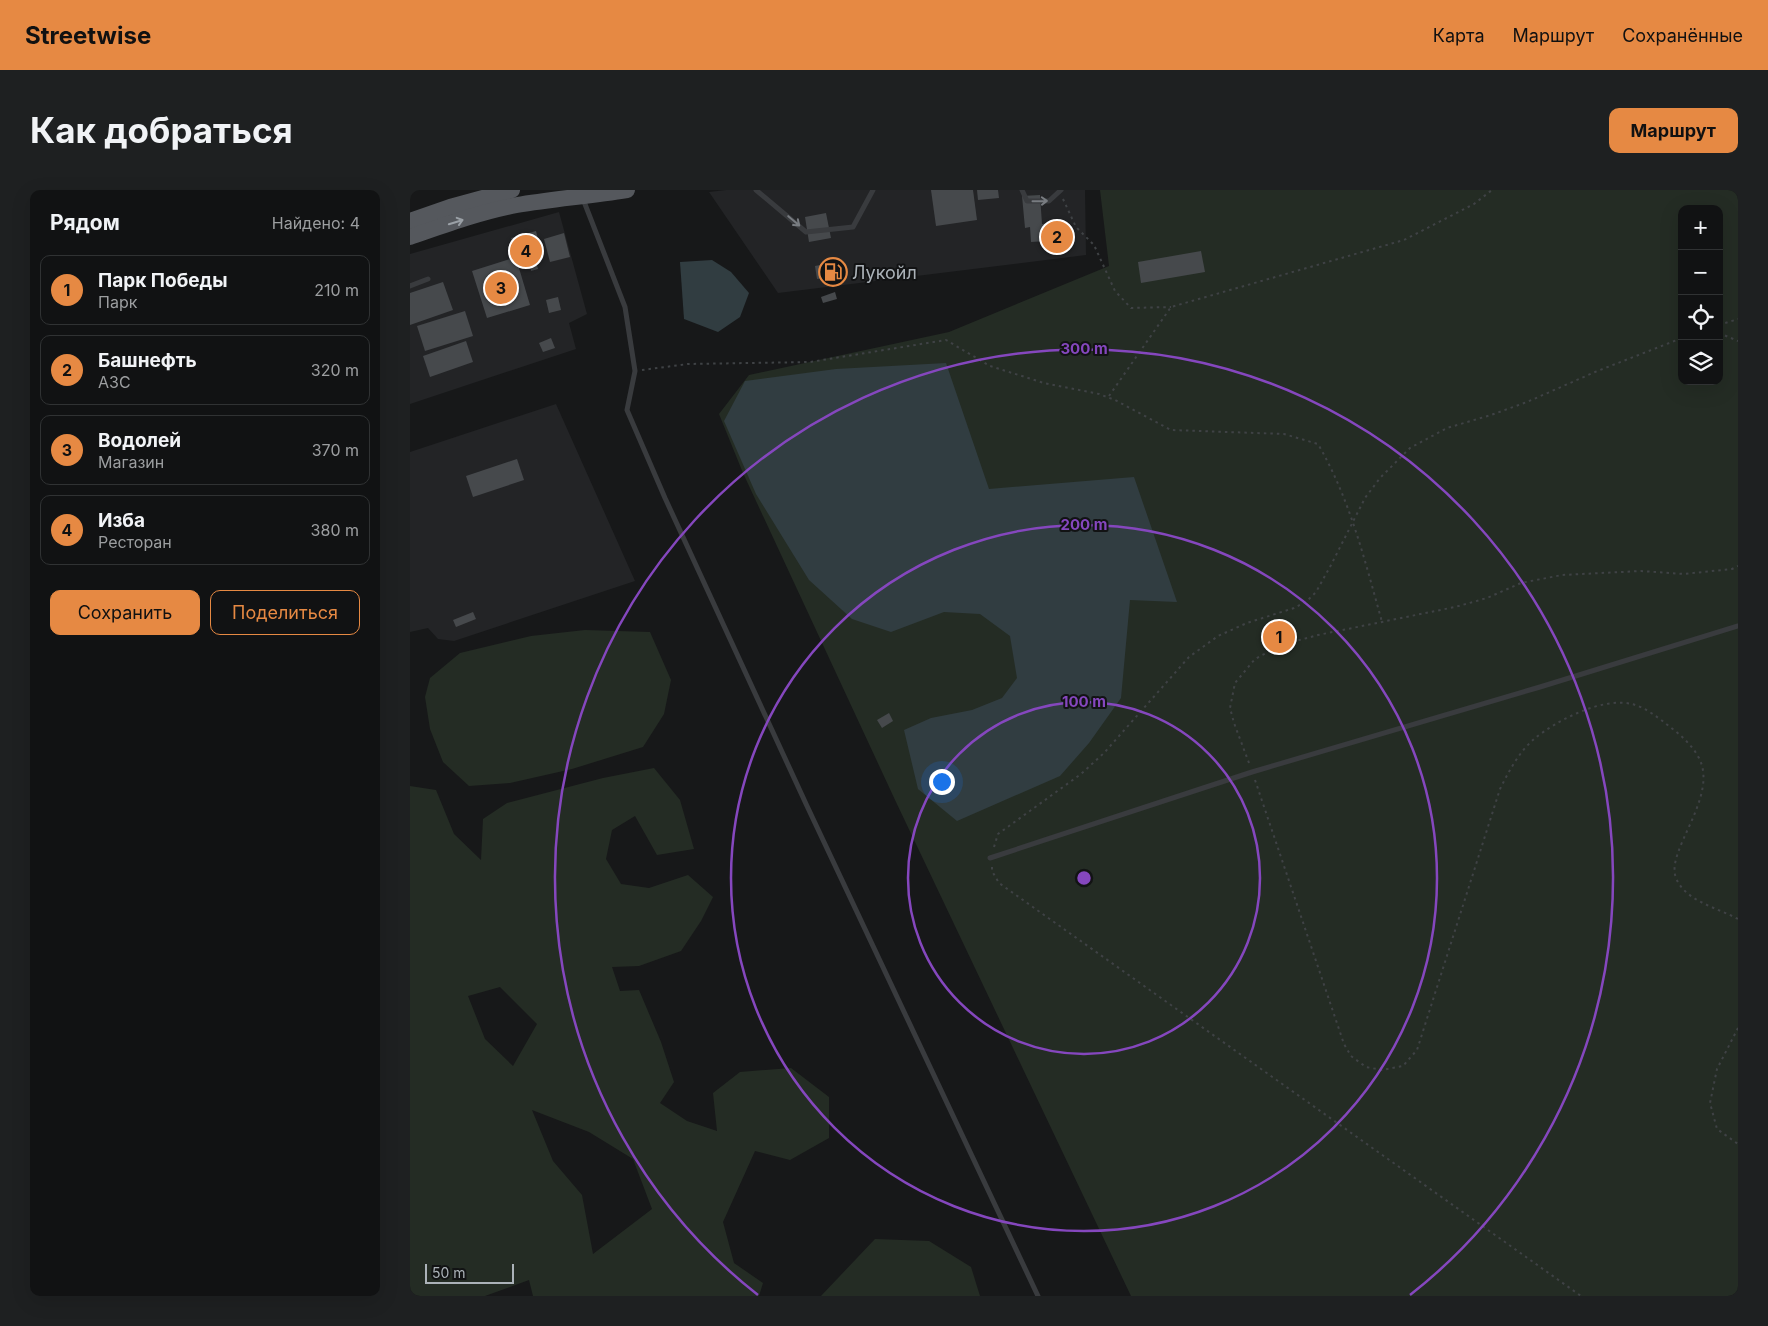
<!DOCTYPE html>
<html lang="ru">
<head>
<meta charset="utf-8">
<style>
  :root { --surface:#111213; --page:#1e2021; --text:#f1f3f6; --muted:#9c9ea0; --line:#303233; --accent:#e68943 }
  body { margin:0; font-family:Inter,sans-serif; background:var(--page); color:var(--text) }
  .controls { position:absolute; right:15px; top:15px; display:grid; overflow:hidden; border-radius:10px; box-shadow:0 5px 20px #0002 }
  .controls button { width:45px; height:45px; display:grid; place-items:center; padding:0; border:0; border-bottom:1px solid var(--line); background:var(--surface); color:var(--text); font:25px sans-serif }
  .scale { position:absolute; left:15px; bottom:12px; width:89px; box-sizing:border-box; padding-left:5px; border:2px solid #abb2b8; border-top:0; font-size:14px; line-height:18px; white-space:nowrap; color:#abb2b8; -webkit-text-stroke:4px #121314; paint-order:stroke }
  .you { position:absolute; left:531px; top:591px; width:18px; height:18px; margin:-12px; border:4px solid #fff; border-radius:50%; background:#1a73e8; box-shadow:0 0 0 8px #1a73e833 }
  .badge { display:grid; place-items:center; width:32px; height:32px; border-radius:50%; background:var(--accent); color:#111; font-size:16px; font-weight:700 }
  .pin { position:absolute; translate:-50% -50%; border:2px solid #fff; box-shadow:0 1px 5px #0006 }
  .list { margin:0; padding:0; list-style:none }
  h2 { display:flex; justify-content:space-between; align-items:center; height:65px; margin:0; padding:0 20px; font-size:21px }
  h2 small { font-size:16px; font-weight:400; color:var(--muted) }
  .list li { display:grid; grid-template-columns:32px 1fr auto; gap:15px; align-items:center; box-sizing:border-box; height:70px; margin:0 10px 10px; padding:0 10px; border:1px solid var(--line); border-radius:10px }
  .list b { display:block; font-size:19px; white-space:nowrap }
  .list p { margin:0; font-size:16px; white-space:nowrap; color:var(--muted) }
  .list em { font-size:16px; font-style:normal; color:var(--muted) }
  .actions { display:flex; gap:10px; padding:15px 20px }
  .actions a { flex:1; padding:11px 0; border:1px solid var(--accent); border-radius:10px; text-align:center; font-size:18px; color:var(--accent) }
  .actions .main { background:var(--accent); color:#111 }
  .icon { flex:none; width:28px; height:28px; fill:none; stroke:currentColor; stroke-width:2; stroke-linecap:round; stroke-linejoin:round }
  .map { position:relative; flex:none; width:1328px; height:1106px; overflow:hidden; border-radius:10px }
  header { display:flex; align-items:center; gap:30px; box-sizing:border-box; height:70px; padding:0 25px; background:var(--accent); color:#111 }
  header strong { font-size:24px }
  nav { display:flex; gap:28px; margin-inline-start:auto; font-size:18px }
  .intro { display:flex; align-items:center; justify-content:space-between; box-sizing:border-box; height:120px; padding:0 30px }
  h1 { margin:0; font-size:35px }
  .button { padding:12px 22px; border-radius:10px; background:var(--accent); color:#111; font-size:18px; font-weight:700 }
  main { display:flex; gap:30px; padding:0 30px }
  aside { flex:1; background:var(--surface); border-radius:10px; box-shadow:0 5px 20px #0002 }
  .map>svg:first-child { display:block }
  .built { fill:#232426 }
  .green { fill:#242c24; fill-rule:evenodd }
  .water { fill:#313d41 }
  .building { fill:#46494c }
  .lines { fill:none; stroke-linecap:round; stroke-linejoin:round }
  .path { stroke:#3f4245; stroke-width:2; stroke-dasharray:2.5 4; stroke-linecap:butt }
  .service { stroke:#393b3e; stroke-width:5 }
  .primary { stroke:#55585d; stroke-width:16 }
  .oneway { stroke:#787c81 }
  .oneway2 { stroke:#9aa0a6 }
  .ring { fill:none; stroke:#8547be; stroke-width:2.5 }
  .labels { text-anchor:middle; dominant-baseline:central; stroke-width:4; stroke-linejoin:round; paint-order:stroke }
  .poi-label { font-size:18px; fill:#abb2b8; stroke:#121314; text-anchor:start }
  .centre { fill:#8547be; stroke:#121314; stroke-width:2.5 }
  .ring-label { font-size:15px; text-anchor:middle; font-weight:bold; fill:#8547be; stroke:#121314; stroke-width:4; stroke-linejoin:round; paint-order:stroke }
</style>
</head>
<body>
<header>
<strong>Streetwise</strong>
<nav><a>Карта</a><a>Маршрут</a><a>Сохранённые</a></nav>
</header>
<div class="intro"><h1>Как добраться</h1><a class="button">Маршрут</a></div>
<main>
<aside>
<h2>Рядом<small>Найдено: 4</small></h2>
<ul class="list">
<li><span class="badge">1</span><div><b>Парк Победы</b><p>Парк</p></div><em>210 m</em></li>
<li><span class="badge">2</span><div><b>Башнефть</b><p>АЗС</p></div><em>320 m</em></li>
<li><span class="badge">3</span><div><b>Водолей</b><p>Магазин</p></div><em>370 m</em></li>
<li><span class="badge">4</span><div><b>Изба</b><p>Ресторан</p></div><em>380 m</em></li>
</ul>
<div class="actions"><a class="main">Сохранить</a><a>Поделиться</a></div>
</aside>
<div class="map">
<svg width="1328" height="1106" viewBox="0 0 1328 1106">
  <rect width="100%" height="100%" fill="#171819"/>
  <g class="built">
    <path d="M316 0H675L676 65 368 103 299 2Z"/>
    <path d="M149 22 177 124 159 133 166 159 0 214V64Z"/>
    <path d="M146 214 225 391 44 451 28 449 18 438 0 442V262Z"/>
  </g>
  <g class="green">
    <path d="M690 0H1328V1106H721L486 612 333 283 309 224 339 185 539 142 699 76ZM1272 19H1309V191H1272Z"/>
    <path d="M175 440 240 442 261 490 254 524 233 557 162 579 100 593 59 596 33 572 20 539 15 507 20 488 50 463 121 446Z"/>
    <path d="M244 578 270 610 284 659 247 665 225 626 202 640 196 669 211 694 239 698 278 685 303 707 291 731 271 761 229 776 202 777 210 801 229 800 251 852 264 892 250 913 277 931 307 941 303 903 330 882 381 878 419 907V948L380 970 345 961 313 1032 324 1073 353 1093 349 1106H123L119 1090 75 1106H0V596L26 600 44 644 71 670 73 629 97 613 193 588ZM90 797 127 834 103 876 75 849 58 806ZM122 920 179 942 223 969 242 1019 183 1064 172 1005 143 971Z"/>
    <path d="M465 1049 519 1051 561 1077 570 1106H411Z"/>
  </g>
  <g class="water">
    <path d="M302 70 321 82 339 103 330 127 308 142 274 129 270 72Z"/>
    <path d="M536 173 579 299 724 287 767 412 720 410 711 508 679 553 650 586 547 631 508 599 494 540 521 528 562 520 592 508 607 488 600 446 570 424 534 422 481 442 442 429 399 390 346 304 314 231 335 191 426 179Z"/>
  </g>
  <g class="building">
    <path d="M521 0H563L567 30 526 36Z"/>
    <path d="M567 0H588L589 8 568 10Z"/>
    <path d="M630 5 632 34 651 33 652 50 621 52 620 37 615 38 612 6Z"/>
    <path d="M416 23 421 48 399 52 395 27Z"/>
    <path d="M126 41 131 60 124 62 128 79 121 81 120 75 109 78 120 115 77 128 62 81 106 67 108 72 101 48Z"/>
    <path d="M154 43 160 67 140 72 134 49Z"/>
    <path d="M791 61 795 82 731 93 728 72Z"/>
    <path d="M426 72 428 85 407 89 405 76Z"/>
    <path d="M33 92 43 120 0 135V103Z"/>
    <path d="M425 102 427 109 413 113 411 107Z"/>
    <path d="M148 107 151 120 139 123 136 110Z"/>
    <path d="M55 121 63 146 15 161 7 136Z"/>
    <path d="M141 148 145 158 133 162 129 153Z"/>
    <path d="M56 151 63 172 20 187 13 166Z"/>
    <path d="M107 269 114 290 63 307 56 286Z"/>
    <path d="M63 422 66 429 46 437 43 430Z"/>
    <path d="M479 523 483 531 472 538 467 530Z"/>
  </g>
  <g class="lines">
    <g class="path">
      <path d="M653 9 666 37 684 55 705 101 721 118 761 117"/>
      <path d="M1309 135 1328 129"/>
      <path d="M1309 143 1328 151"/>
      <path d="M232 180 278 174 400 172 536 150 580 176 634 193 689 204 705 210 761 240 874 244 908 254C940 309 955 371 972 432"/>
      <path d="M699 206 761 117 994 50 1064 14 1082 0"/>
      <path d="M839 573 824 533 820 518 825 493 845 469 871 455 908 445 1045 417 1077 408 1111 393 1152 385 1231 381 1274 384 1322 379 1328 376"/>
      <path d="M845 590 934 854 941 866 956 877 972 880 993 876 1007 860 1090 599C1099 581 1109 562 1124 549 1147 530 1192 507 1222 514 1234 517 1246 526 1255 533 1268 543 1281 553 1289 568 1309 607 1255 661 1266 688 1275 711 1308 718 1328 729"/>
      <path d="M584 657 588 644 671 584 694 563 779 467 808 446 837 433 884 418 897 411 906 402 921 375 955 308 970 288 1000 258 1037 238 1081 225 1117 212 1185 182 1272 148"/>
      <path d="M582 677V681L589 693 1171 1106"/>
      <path d="M1328 838 1307 879 1300 913 1307 939 1328 954"/>
    </g>
    <g class="service">
      <path d="M346 0 396 42 443 37 463 0"/>
      <path d="M612 0 617 11H639L651 0"/>
      <path d="M173 9 215 117 225 181 217 220 255 308 397 616 628 1106"/>
      <path d="M0 96 18 89"/>
      <path d="M580 668 842 582 1130 497 1328 436"/>
    </g>
    <g class="primary">
      <path d="M0 31 40 17 102 0"/>
      <path d="M0 47C35 35 70 22 107 15 143 9 180 6 217 0"/>
    </g>
  </g>
  <defs><path id="oneway-shaft" d="M-6 0H5M1.5-3L5.5 0L1.5 3" fill="none" stroke-width="1.6" stroke-linecap="round" stroke-linejoin="round" transform="scale(1.25)"/></defs>
  <g class="oneway">
    <use href="#oneway-shaft" transform="translate(630 11) rotate(-1)"/>
    <use href="#oneway-shaft" transform="translate(384 31) rotate(40)"/>
  </g>
  <use class="oneway2" href="#oneway-shaft" transform="translate(46 32) rotate(-17)"/>
  <g class="ring">
    <circle cx="674" cy="688" r="176"/>
    <circle cx="674" cy="688" r="353"/>
    <path d="M348 1105A529 529 0 1 1 1000 1105"/>
  </g>
  <defs>
    <symbol id="fuel-ring" viewBox="-11 -11 22 22"><circle r="9.5" fill="#121314" stroke="#e68943" stroke-width="1.5"/><path d="M-5.5-6h7V0h2V4h1.3V-2.5L3-4.5l.8-.8L6-3V5H2.5V1h-1V6h-7ZM-4.2-4.7v3.2H.2V-4.7Z" fill="#e68943"/></symbol>
  </defs>
  <g fill-rule="evenodd">
    <use href="#fuel-ring" x="407" y="66" width="32" height="32"/>
  </g>
  <g class="labels">
    <g class="poi-label">
      <text x="442" y="82">Лукойл</text>
    </g>
  </g>
  <circle cx="674" cy="688" r="8" class="centre"/>
  <g class="ring-label">
    <text x="674" y="164">300 m</text>
    <text x="674" y="340">200 m</text>
    <text x="674" y="517">100 m</text>
  </g>
</svg>
<div class="controls">
<button>+</button>
<button>−</button>
<button><svg class="icon" aria-label="locate" viewBox="0 0 24 24"><circle cx="12" cy="12" r="6"/><path d="M12 2v4M12 18v4M2 12h4M18 12h4"/></svg></button>
<button><svg class="icon" aria-label="layers" viewBox="0 0 24 24"><path d="M12 4l9 5-9 5-9-5zM3 14l9 5 9-5"/></svg></button>
</div>
<div class="scale">50 m</div>
<div class="you"></div>
<div class="pin badge" style="left:869px;top:447px">1</div>
<div class="pin badge" style="left:647px;top:47px">2</div>
<div class="pin badge" style="left:91px;top:98px">3</div>
<div class="pin badge" style="left:116px;top:61px">4</div>
</div>
</main>
</body>
</html>
